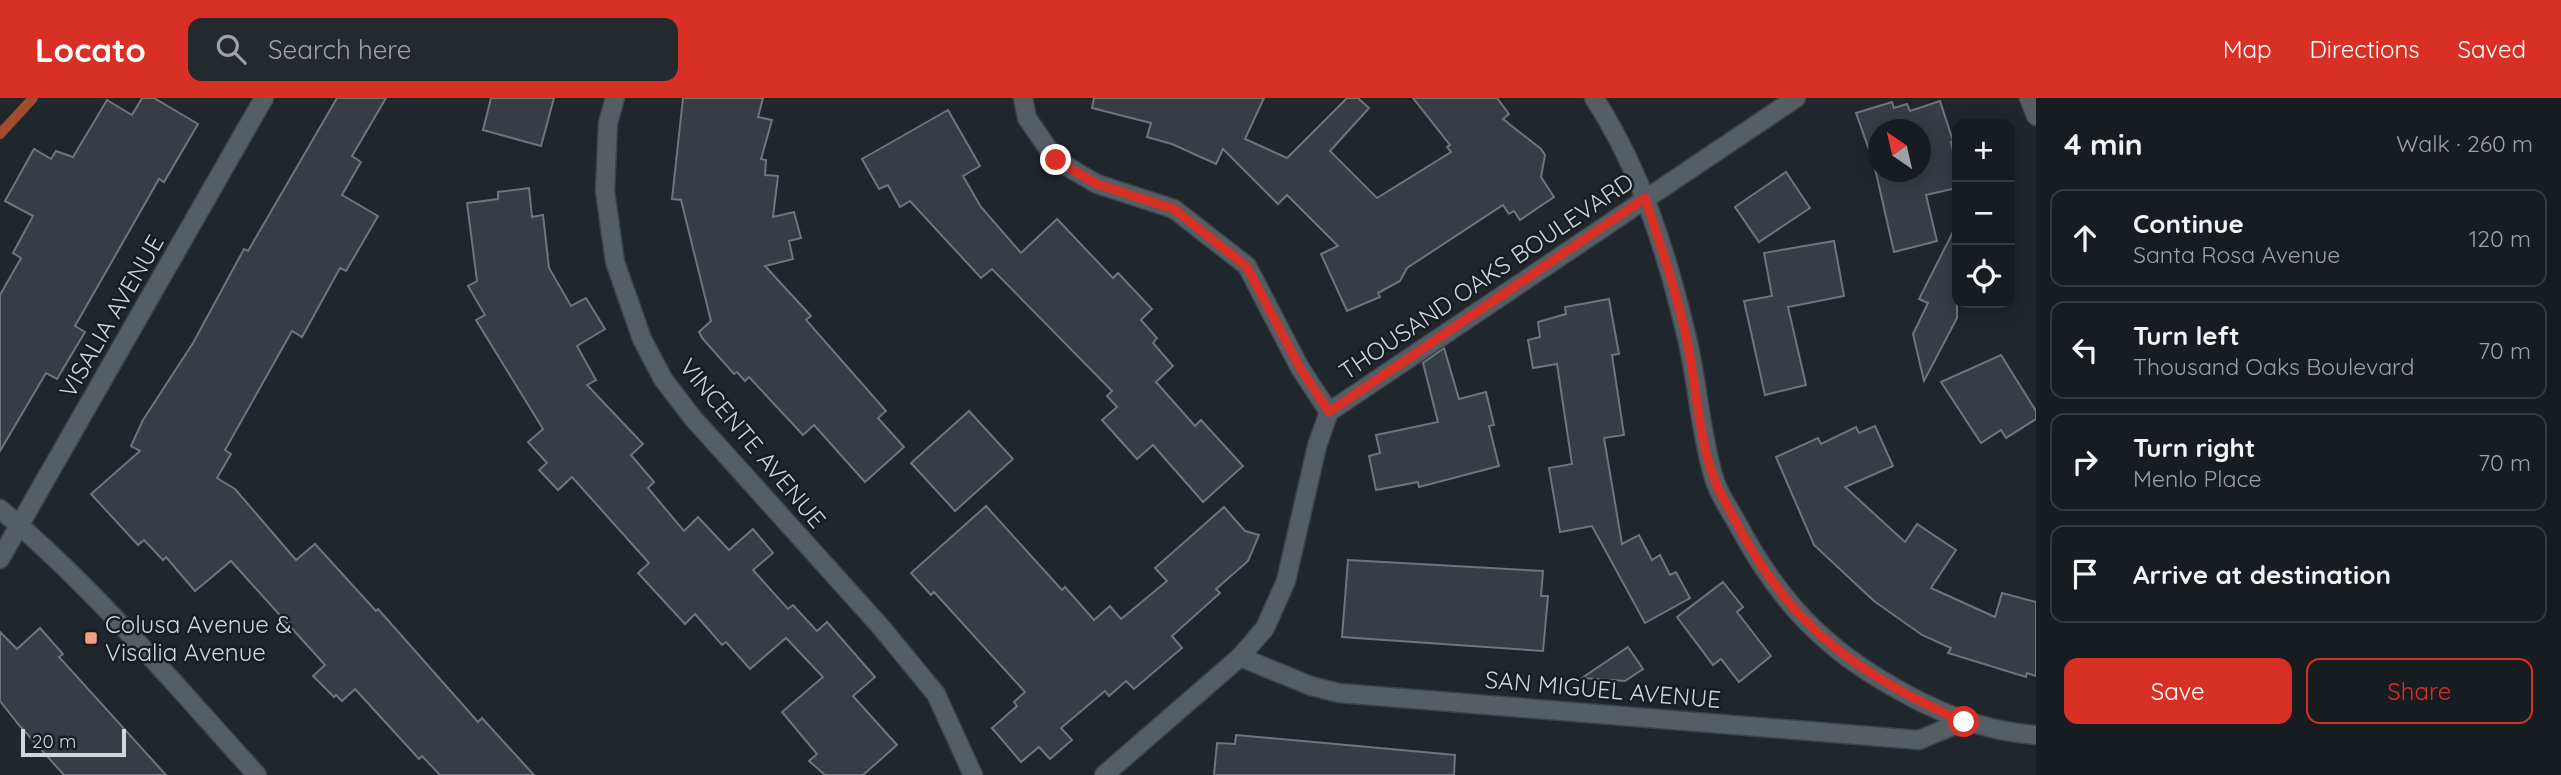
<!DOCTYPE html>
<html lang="en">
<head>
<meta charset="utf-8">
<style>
  :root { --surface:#171c21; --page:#24292e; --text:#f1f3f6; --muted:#9ea1a5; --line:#363a3f; --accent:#d93025 }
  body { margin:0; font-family:Quicksand,sans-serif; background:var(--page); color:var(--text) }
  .controls { position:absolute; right:21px; top:21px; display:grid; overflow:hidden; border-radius:14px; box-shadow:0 4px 18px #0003 }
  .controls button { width:63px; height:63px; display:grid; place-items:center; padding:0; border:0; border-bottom:2px solid var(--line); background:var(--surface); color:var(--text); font:35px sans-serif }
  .compass { position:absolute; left:1868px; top:21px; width:63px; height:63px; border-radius:50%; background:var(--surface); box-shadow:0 4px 18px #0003; rotate:326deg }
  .scale { position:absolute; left:21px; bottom:18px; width:105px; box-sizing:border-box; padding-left:7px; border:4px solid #d2d6db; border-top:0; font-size:19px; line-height:24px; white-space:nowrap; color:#d2d6db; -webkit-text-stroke:5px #161d23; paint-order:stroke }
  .stop { position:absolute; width:21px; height:21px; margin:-16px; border:5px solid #d93025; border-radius:50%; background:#fff }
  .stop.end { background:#d93025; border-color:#fff; box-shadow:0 2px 7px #0008 }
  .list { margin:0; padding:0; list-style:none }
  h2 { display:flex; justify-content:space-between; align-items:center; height:91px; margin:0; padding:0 28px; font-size:30px }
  h2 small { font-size:23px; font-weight:400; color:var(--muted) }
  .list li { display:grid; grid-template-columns:46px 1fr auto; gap:21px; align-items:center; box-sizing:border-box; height:98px; margin:0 14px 14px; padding:0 14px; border:2px solid var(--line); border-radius:14px }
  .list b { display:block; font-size:26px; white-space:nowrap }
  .list p { margin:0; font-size:23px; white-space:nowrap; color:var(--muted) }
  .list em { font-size:23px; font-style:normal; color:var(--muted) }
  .actions { display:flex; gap:14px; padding:21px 28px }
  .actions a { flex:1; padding:16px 0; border:2px solid var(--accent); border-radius:14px; text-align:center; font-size:24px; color:var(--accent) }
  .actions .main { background:var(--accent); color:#fff }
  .icon { flex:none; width:38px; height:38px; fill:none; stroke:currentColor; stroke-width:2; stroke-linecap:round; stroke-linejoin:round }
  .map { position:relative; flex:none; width:2036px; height:677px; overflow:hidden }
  header { display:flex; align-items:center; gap:42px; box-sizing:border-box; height:98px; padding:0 35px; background:var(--accent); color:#fff }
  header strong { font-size:33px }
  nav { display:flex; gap:38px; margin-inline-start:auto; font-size:24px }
  .search { width:490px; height:63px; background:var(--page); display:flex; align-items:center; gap:18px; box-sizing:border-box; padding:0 24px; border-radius:14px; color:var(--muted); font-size:26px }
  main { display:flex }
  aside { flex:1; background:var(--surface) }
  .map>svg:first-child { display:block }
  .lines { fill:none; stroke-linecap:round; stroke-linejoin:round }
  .stream { stroke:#a14b2f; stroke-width:10 }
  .building { fill:#363d44; stroke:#6d757d; stroke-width:2; fill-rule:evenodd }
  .minor-casing { stroke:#3d4348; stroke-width:21 }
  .minor { stroke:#565e65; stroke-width:18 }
  .route { stroke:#d93025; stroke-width:9 }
  .poi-dot { fill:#f39f84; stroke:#161d23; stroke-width:2.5 }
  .labels { text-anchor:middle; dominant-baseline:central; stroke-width:5; stroke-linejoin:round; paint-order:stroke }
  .street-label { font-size:24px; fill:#d2d6db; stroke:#161d23 }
  .poi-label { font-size:24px; fill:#d2d6db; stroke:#161d23; text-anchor:start }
</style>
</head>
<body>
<header>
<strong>Locato</strong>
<div class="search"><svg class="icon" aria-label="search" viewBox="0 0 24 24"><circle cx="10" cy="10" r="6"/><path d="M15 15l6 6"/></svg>Search here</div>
<nav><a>Map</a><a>Directions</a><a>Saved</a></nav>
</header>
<main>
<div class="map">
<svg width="2036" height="677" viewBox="0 0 2036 677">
  <rect width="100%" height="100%" fill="#1f262c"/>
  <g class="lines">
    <path class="stream" d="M0 36 33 0"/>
  </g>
  <g class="building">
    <path d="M142 0H154L198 26 164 84 159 81 75 228 85 234 57 281 46 275 0 353V197L21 160 13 155 33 118 5 103 34 51 51 61 56 53 73 59 107 2 132 17Z"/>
    <path d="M337 0H386L352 58 361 64 342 97 378 118 346 173 340 170 302 239 292 233 225 352 231 356 217 380 235 391 296 462 315 446 376 513 378 511 478 624 482 620 534 677H440L422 658 419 661 355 591 342 603 336 597 334 599 313 578 325 567 231 463 195 493 166 459 163 462 144 442 138 447 91 396 140 353 131 348 143 322 193 245 244 151 248 153Z"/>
    <path d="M491 0H554L541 48 483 32Z"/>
    <path d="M683 0H763L758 19 772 22 761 61 766 62 765 77 778 78 773 119 794 114 801 140 789 143 793 161 765 168 811 218 806 222 886 313 878 320 904 349 865 384 814 327 803 337 749 279 745 283 737 274 734 276 702 240 699 234 711 223 681 102 672 101Z"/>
    <path d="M1094 0H1264L1245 41 1287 60 1347 0H1358L1369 10 1330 53 1377 100 1451 54 1447 49 1450 47 1413 0H1497L1509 16 1503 21 1541 51 1545 57 1541 79 1554 99 1520 122 1514 113 1509 116 1503 107 1407 170 1400 183 1378 195 1380 199 1347 213 1321 156 1338 148 1287 97 1278 106 1223 51 1216 66 1172 46 1147 39 1151 25 1092 10Z"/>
    <path d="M1940 3 1953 43 1951 44 1957 72V90L1926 97 1937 143 1894 154 1874 66 1856 15 1892 4 1894 10 1907 6 1910 13ZM1879 32H1921V74H1879Z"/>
    <path d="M948 12 980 68 963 78 981 109 1021 155 1057 121 1113 180 1118 175 1152 211 1141 222 1157 240 1153 245 1173 268 1156 284 1195 328 1201 322 1243 368 1203 404 1153 347 1137 361 1102 322 1117 309 1107 298 1112 293 992 171 981 180 910 103 900 109 888 87 879 91 862 61Z"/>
    <path d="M1786 74 1810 110 1759 144 1735 109Z"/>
    <path d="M529 90 532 119 543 117 549 170 571 208 586 200 605 231 577 248 596 282 587 287 643 346 631 357 654 384 648 390 684 433 698 419 729 452 753 431 773 455 753 472 788 511 793 507 817 533 827 524 875 579 853 598 897 647 863 677H825L809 663 817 656 782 614 823 579 786 540 750 571 726 544 722 547 695 516 685 526 638 475 649 465 572 379 558 392 539 372 547 365 528 344 543 331 476 222 485 217 468 188 477 183 467 105 498 101V94Z"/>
    <path d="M1957 126V220L1924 283 1913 236 1928 205 1919 201Z"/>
    <path d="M1834 143 1844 198 1788 209 1806 287 1765 297 1744 203 1772 198 1764 155Z"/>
    <path d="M1609 201 1619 256 1612 257 1624 337 1604 340 1622 446 1639 437 1652 462 1660 457 1670 477 1676 474 1690 500 1645 525 1592 428 1560 434 1549 370 1572 366 1557 266 1533 270 1528 242 1540 239 1538 224 1566 216 1565 209Z"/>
    <path d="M1444 250 1459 301 1486 294 1494 327 1489 328 1499 368 1419 389 1418 384 1376 392 1369 358 1380 355 1376 337 1438 324 1423 265Z"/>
    <path d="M2001 257 2036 313V321L2006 340 2001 332 1981 345 1941 284Z"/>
    <path d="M969 313 1013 361 955 413 911 365Z"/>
    <path d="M1875 328 1893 368 1845 389 1905 444 1917 426 1956 452 1931 490 1995 519 2002 495 2036 504V578L2027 575 2026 579 1948 555 1951 550 1922 537 1874 503 1814 447 1776 359 1818 340 1821 346 1856 329 1859 335Z"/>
    <path d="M986 408 1062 492 1065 489 1094 522 1110 508 1121 521 1167 483 1155 470 1224 409 1245 433 1259 437 1248 463 1216 491 1220 495 1172 538 1182 550 1134 591 1126 583 1109 598 1105 593 1061 630 1072 642 1050 661 1039 649 1021 664 992 630 1017 608 1014 604 1025 594 934 494 931 497 911 475Z"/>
    <path d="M1348 462 1543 473 1541 498H1548L1543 553 1342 539Z"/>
    <path d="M1723 484 1743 509 1737 514 1771 558 1739 584 1721 561 1713 567 1677 519Z"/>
    <path d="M40 530 63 556 59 559 166 677H64L19 627 0 603V534L17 551Z"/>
    <path d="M1628 549 1643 571 1625 583 1582 580Z"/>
    <path d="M1236 637 1455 657 1454 677H1214L1217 645 1235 646Z"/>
  </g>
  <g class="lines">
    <defs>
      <g id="minor">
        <path d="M615 0 608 25 605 93 615 164 642 241 663 281 692 319 880 528 936 596 973 677"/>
        <path d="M1023 0 1027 20 1056 62 1097 86 1174 111 1247 168 1300 270 1329 314"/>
        <path d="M1594 0C1641 72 1667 156 1687 240 1698 286 1700 334 1714 380 1718 395 1728 409 1736 423 1773 493 1814 542 1883 583 1931 612 1980 633 2036 637"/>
        <path d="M2029 0 2036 18"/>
        <path d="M0 411C95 490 174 586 257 677"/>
        <path d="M0 461 264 0"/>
        <path d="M1240 559 1311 588 1339 595 1919 642 1964 623"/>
        <path d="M1104 677 1240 559 1265 530 1286 483 1317 348 1329 314 1796 0"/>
      </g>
    </defs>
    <use href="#minor" class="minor-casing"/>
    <use href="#minor" class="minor"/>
  </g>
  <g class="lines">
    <path class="route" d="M1056 62 1097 86 1174 111 1247 169 1300 270 1329 314 1645 100C1660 146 1677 195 1687 243 1697 289 1698 340 1715 383 1721 398 1730 412 1737 426 1792 531 1858 576 1964 624"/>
  </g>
  <rect class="poi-dot" x="84" y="533" width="14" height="14" rx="3.5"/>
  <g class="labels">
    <g class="street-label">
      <text transform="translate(1486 178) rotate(-34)">THOUSAND OAKS BOULEVARD</text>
      <text transform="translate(111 218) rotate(-60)">VISALIA AVENUE</text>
      <text transform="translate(753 345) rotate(50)">VINCENTE AVENUE</text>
      <text transform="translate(1603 591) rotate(5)">SAN MIGUEL AVENUE</text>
    </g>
    <g class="poi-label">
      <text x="105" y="526">Colusa Avenue &amp;<tspan x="105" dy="28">Visalia Avenue</tspan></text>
    </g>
  </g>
</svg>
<div class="controls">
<button>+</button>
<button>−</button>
<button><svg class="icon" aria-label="locate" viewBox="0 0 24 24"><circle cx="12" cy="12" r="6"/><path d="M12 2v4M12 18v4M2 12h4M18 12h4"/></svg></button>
</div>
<svg class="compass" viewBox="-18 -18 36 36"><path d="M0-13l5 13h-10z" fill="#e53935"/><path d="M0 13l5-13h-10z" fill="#9ea1a5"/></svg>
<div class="scale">20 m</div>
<div class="stop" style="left:1964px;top:624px"></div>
<div class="stop end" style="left:1056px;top:62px"></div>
</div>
<aside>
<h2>4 min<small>Walk · 260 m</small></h2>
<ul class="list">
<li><svg class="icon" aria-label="ahead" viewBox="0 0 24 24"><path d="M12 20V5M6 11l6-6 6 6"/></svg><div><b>Continue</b><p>Santa Rosa Avenue</p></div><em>120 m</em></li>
<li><svg class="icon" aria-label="left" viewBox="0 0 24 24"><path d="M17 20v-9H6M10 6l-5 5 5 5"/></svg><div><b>Turn left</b><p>Thousand Oaks Boulevard</p></div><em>70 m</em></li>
<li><svg class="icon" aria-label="right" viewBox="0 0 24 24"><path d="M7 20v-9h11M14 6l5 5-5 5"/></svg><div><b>Turn right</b><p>Menlo Place</p></div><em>70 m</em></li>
<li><svg class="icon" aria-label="arrive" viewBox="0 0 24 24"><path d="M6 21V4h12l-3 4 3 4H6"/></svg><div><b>Arrive at destination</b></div></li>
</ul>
<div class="actions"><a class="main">Save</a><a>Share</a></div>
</aside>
</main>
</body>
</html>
